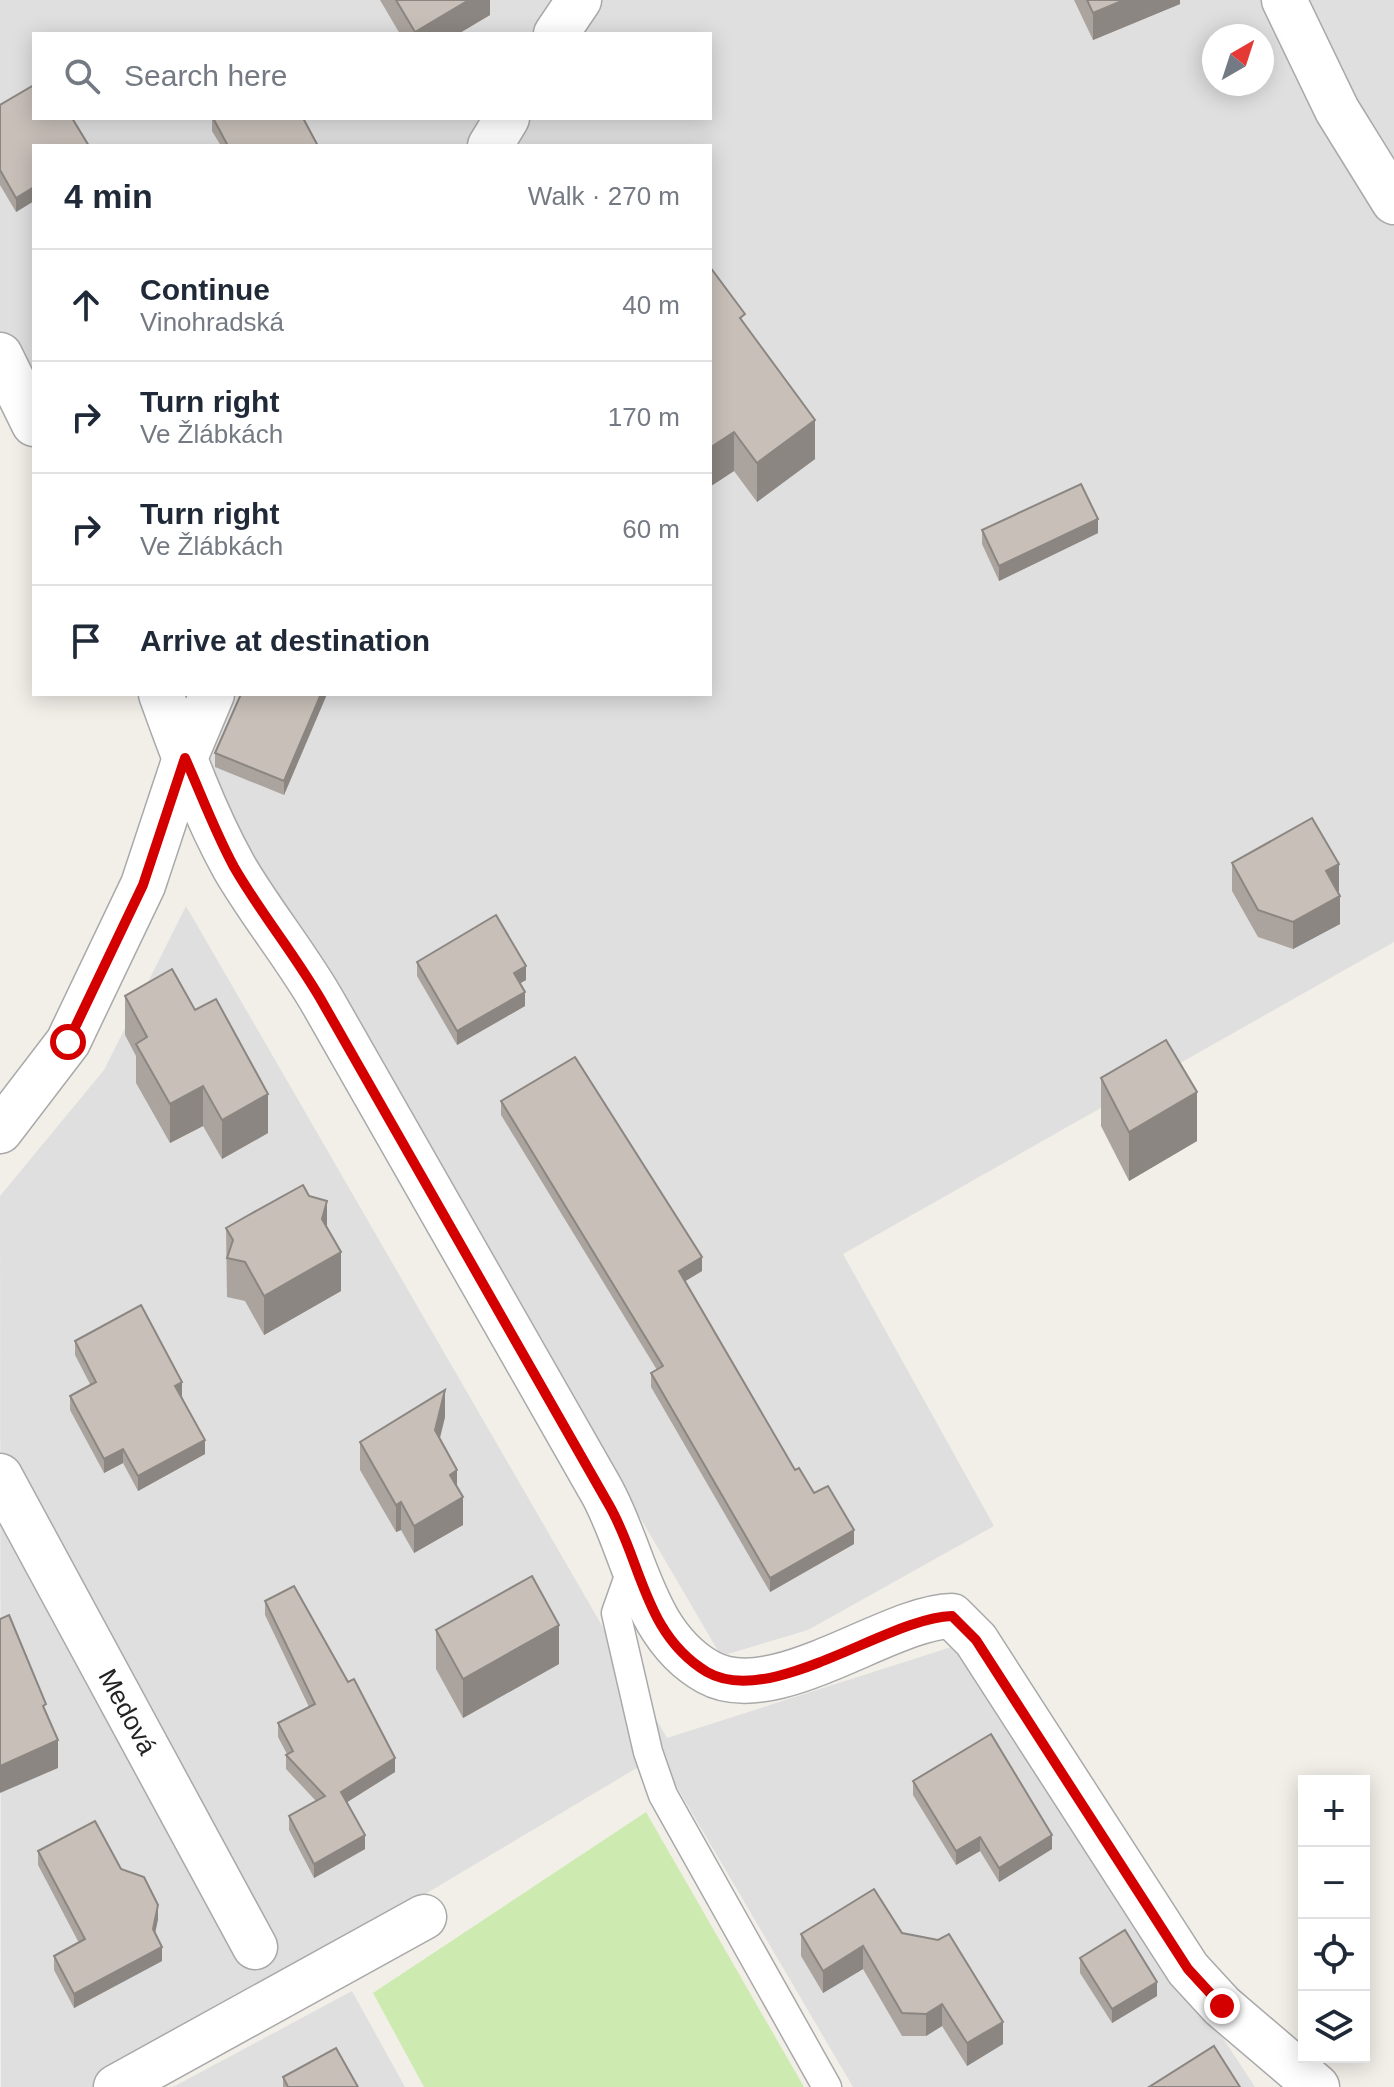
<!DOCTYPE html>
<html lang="en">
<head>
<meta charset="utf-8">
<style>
  :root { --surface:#fff; --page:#f2f2f3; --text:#1f2937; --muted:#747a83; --line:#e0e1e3 }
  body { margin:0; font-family:Helvetica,sans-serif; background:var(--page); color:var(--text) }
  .controls { position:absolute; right:24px; bottom:24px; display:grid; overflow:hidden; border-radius:0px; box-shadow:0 4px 20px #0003 }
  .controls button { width:72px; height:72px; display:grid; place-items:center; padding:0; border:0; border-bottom:2px solid var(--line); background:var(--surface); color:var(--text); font:40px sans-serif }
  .compass { position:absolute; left:1202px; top:24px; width:72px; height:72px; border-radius:50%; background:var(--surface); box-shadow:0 4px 20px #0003; rotate:39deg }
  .stop { position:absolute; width:24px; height:24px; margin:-18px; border:6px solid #d40000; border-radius:50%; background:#fff }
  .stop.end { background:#d40000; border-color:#fff; box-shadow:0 2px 8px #0008 }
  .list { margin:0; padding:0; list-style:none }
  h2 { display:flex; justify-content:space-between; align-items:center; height:104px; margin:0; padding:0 32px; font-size:34px }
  h2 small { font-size:26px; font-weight:400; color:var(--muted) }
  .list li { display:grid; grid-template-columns:52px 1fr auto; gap:24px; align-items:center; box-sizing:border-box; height:112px; padding:0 32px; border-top:2px solid var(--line) }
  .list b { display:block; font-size:30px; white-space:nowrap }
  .list p { margin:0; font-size:26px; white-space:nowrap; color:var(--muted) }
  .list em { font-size:26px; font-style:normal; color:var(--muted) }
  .icon { flex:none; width:44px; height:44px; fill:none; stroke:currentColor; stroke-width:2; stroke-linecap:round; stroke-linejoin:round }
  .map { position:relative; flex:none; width:1394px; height:2087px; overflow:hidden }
  .search { position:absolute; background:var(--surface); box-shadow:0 4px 20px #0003; left:32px; top:32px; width:680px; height:88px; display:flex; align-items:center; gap:20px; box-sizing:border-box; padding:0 28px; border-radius:0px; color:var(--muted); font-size:30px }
  .panel { position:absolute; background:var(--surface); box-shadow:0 4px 20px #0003; left:32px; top:144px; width:680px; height:552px; border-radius:0px }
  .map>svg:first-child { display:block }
  .residential { fill:#e0dfdf; fill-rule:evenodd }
  .grass { fill:#cdebb0 }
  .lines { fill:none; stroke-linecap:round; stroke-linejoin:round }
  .service-casing { stroke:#a9a9a9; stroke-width:31 }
  .minor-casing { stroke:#a9a9a9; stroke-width:47 }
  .service { stroke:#fff; stroke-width:28 }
  .minor { stroke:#fff; stroke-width:44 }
  .wall { fill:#aba49e }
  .shaded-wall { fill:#8b8681 }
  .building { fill:#c7bfb8; stroke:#8b8681; stroke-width:2 }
  .route { stroke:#d40000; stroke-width:10 }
  .labels { text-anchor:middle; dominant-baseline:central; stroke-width:7; stroke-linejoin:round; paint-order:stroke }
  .street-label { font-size:26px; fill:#222; stroke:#fff }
</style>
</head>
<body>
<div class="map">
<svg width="1394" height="2087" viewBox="0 0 1394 2087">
  <rect width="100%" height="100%" fill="#f2efe9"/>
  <g class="residential">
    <path d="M0 0H1394V942L843 1254 994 1526 808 1630 721 1656 220 799 168 694H710V146H34V424L0 355ZM34 34H710V118H34ZM1214 36H1262V84H1214Z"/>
    <path d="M186 906 667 1738 964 1643 1255 2087H853L661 1760 635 1769 101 2087H1L0 1196 104 1070Z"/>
    <path d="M352 1991 405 2087H173Z"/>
  </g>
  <path class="grass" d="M646 1812 804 2087H424L373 1993Z"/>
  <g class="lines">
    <defs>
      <path id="service" d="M633 1565 616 1613 648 1752 663 1795 827 2087"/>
      <g id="minor">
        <path d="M1284 0 1337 110 1394 202"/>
        <path d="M556 34 579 0"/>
        <path d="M490 146 507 118"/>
        <path d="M0 355 34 424"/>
        <path d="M161 694C182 752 204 813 234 867 262 915 298 958 325 1006 417 1168 509 1329 601 1490 635 1550 642 1635 708 1672 773 1709 888 1617 952 1616L976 1640 1188 1969 1222 2006 1317 2087"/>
        <path d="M0 1131 68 1042 143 885 185 758 212 694"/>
        <path id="s1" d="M0 1476 255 1947"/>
        <path d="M116 2087 424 1917"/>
      </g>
    </defs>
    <use href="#service" class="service-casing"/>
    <use href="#minor" class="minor-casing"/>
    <use href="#service" class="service"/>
    <use href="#minor" class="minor"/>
  </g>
  <g class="wall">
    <path d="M380 0H490V15L458 34H400Z"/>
    <path d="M1074 0H1180V4L1093 40Z"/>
    <path d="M0 105 34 146V201L16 212 0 185Z"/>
    <path d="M212 118 318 146H221L212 131Z"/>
    <path d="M710 267 745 324 815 459 757 502 734 471 711 486 710 484Z"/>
    <path d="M982 530 1098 533 999 581 982 544Z"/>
    <path d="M241 694H327L284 795 215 767V753Z"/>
    <path d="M1232 863 1339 891 1338 892 1340 924 1293 949 1258 937 1232 891Z"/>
    <path d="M417 962 526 980 520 983 525 1006 457 1045 417 976Z"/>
    <path d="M125 996 195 1010 268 1133 222 1159 203 1126 170 1143 136 1083V1056L125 1035Z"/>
    <path d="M1101 1078 1197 1141 1129 1181 1101 1126Z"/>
    <path d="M501 1101 702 1271 685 1281 795 1470 854 1544 770 1592 651 1387V1373L657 1370 501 1115Z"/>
    <path d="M327 1227 341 1291 264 1335 245 1301 227 1297 226 1228Z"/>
    <path d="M75 1341 182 1396 205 1454 138 1491 123 1463 104 1473 70 1410V1396L91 1386 75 1355Z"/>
    <path d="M445 1417 440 1438 457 1487 463 1525 414 1553 401 1530 396 1532 360 1470V1442Z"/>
    <path d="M265 1601 395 1772 347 1802 365 1849 314 1878 289 1830V1816L316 1801 286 1769V1755L287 1754 278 1737V1723L309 1707 265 1615Z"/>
    <path d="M436 1630 559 1664 463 1718 436 1669Z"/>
    <path d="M913 1781 1052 1849 999 1882 980 1851 956 1865 913 1795Z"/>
    <path d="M38 1851 121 1869 158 1919 155 1933 162 1961 74 2008 54 1970V1956L79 1943 38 1865Z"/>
    <path d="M902 1933 1003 2044 967 2066 942 2026 926 2036H902L863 1969 823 1993 801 1956V1934Z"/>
    <path d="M1080 1958 1157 1996 1112 2023 1080 1973Z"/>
    <path d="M283 2077 358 2087H283Z"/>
  </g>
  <g class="shaded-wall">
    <path d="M469 0H490V15L458 34H415V32Z"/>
    <path d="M1124 0H1180V4L1093 40V13Z"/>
    <path d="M34 187V201L16 212V198Z"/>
    <path d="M815 420V459L757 502V463Z"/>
    <path d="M734 432V471L711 486V447Z"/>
    <path d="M1098 519V533L999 581V566Z"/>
    <path d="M321 694H327L284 795V781Z"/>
    <path d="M1339 864V891L1326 899V871Z"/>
    <path d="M1340 896V924L1293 949V922Z"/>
    <path d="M526 966V980L514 987V973Z"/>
    <path d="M525 992V1006L457 1045V1031Z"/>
    <path d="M203 1086V1126L170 1143V1104Z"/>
    <path d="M1197 1092V1141L1129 1181V1132Z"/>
    <path d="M268 1094V1133L222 1159V1120Z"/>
    <path d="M327 1201V1240L322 1219Z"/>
    <path d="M341 1252V1291L264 1335V1296Z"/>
    <path d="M702 1257V1271L679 1285V1271Z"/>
    <path d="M182 1382V1396L175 1400V1386Z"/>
    <path d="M445 1390V1417L435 1457V1430Z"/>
    <path d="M205 1440V1454L138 1491V1476Z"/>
    <path d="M123 1449V1463L104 1473V1459Z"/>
    <path d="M457 1470V1498L450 1475Z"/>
    <path d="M463 1497V1525L414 1553V1526Z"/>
    <path d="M401 1502V1530L396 1532V1505Z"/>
    <path d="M854 1530V1544L770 1592V1578Z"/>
    <path d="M559 1625V1664L463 1718V1679Z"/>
    <path d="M58 1740V1768L0 1793V1766Z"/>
    <path d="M395 1758V1772L341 1806V1792Z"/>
    <path d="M365 1835V1849L314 1878V1864Z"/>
    <path d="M1052 1835V1849L999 1882V1868Z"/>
    <path d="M980 1837V1851L956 1865V1851Z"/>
    <path d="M158 1905V1919L153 1943V1929Z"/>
    <path d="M863 1946V1969L823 1993V1971Z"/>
    <path d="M162 1947V1961L74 2008V1994Z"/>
    <path d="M1157 1982V1996L1112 2023V2009Z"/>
    <path d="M942 2004V2026L926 2036V2014Z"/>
    <path d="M1003 2022V2044L967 2066V2043Z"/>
  </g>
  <g class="building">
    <path d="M396 0H469L415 32Z"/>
    <path d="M1087 0H1124L1093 13Z"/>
    <path d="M34 85V118H72L89 146H34V187L16 198 0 170V105Z"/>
    <path d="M213 118H303L318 146H228Z"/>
    <path d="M710 267 745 314 740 318 815 420 757 463 734 432 711 447 710 445V336L711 335Z"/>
    <path d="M1081 484 1098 519 999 566 982 530Z"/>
    <path d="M241 694H321L284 781 215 753Z"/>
    <path d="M1312 818 1339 864 1326 871 1340 896 1293 922 1258 910 1232 863Z"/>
    <path d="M496 915 526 966 514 973 525 992 457 1031 417 962Z"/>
    <path d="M172 969 195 1010 216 999 268 1094 222 1120 203 1086 170 1104 136 1044 147 1037 125 996Z"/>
    <path d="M1166 1040 1197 1092 1129 1132 1101 1078Z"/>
    <path d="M575 1057 702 1257 679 1271 795 1470 799 1468 814 1493 828 1486 854 1530 770 1578 651 1373 663 1366 501 1101Z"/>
    <path d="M303 1185 309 1196 327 1201 322 1219 341 1252 264 1296 245 1262 227 1258 233 1240 226 1228 247 1216Z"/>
    <path d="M141 1305 182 1382 175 1386 205 1440 138 1476 123 1449 104 1459 70 1396 96 1382 75 1341Z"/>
    <path d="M445 1390 435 1430 457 1470 450 1475 463 1497 414 1526 401 1502 396 1505 360 1442Z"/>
    <path d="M532 1576 559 1625 463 1679 436 1630Z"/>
    <path d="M294 1586 348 1682 354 1679 395 1758 341 1792 365 1835 314 1864 289 1816 325 1796 286 1755 293 1751 278 1723 315 1704 265 1601Z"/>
    <path d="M9 1615 46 1704 43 1706 58 1740 0 1766V1619Z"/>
    <path d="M991 1734 1052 1835 999 1868 980 1837 956 1851 913 1781Z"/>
    <path d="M95 1821 121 1869 144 1877 158 1905 153 1929 162 1947 74 1994 54 1956 85 1939 38 1851Z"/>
    <path d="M874 1889 902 1933 938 1940 949 1934 1003 2022 967 2043 942 2004 926 2014 902 2013 863 1946 823 1971 801 1934Z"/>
    <path d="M1125 1930 1157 1982 1112 2009 1080 1958Z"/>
    <path d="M1214 2046 1240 2087H1149Z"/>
    <path d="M336 2048 358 2087H288L283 2077Z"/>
  </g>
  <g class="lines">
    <path class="route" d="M68 1042 143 885 185 758C201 794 215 832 234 867 261 914 297 957 324 1005 419 1171 514 1338 609 1505 642 1562 644 1634 707 1672 771 1709 889 1617 952 1616L976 1640 1188 1969 1222 2006"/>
  </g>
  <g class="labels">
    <g class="street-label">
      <text stroke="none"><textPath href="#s1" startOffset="268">Medová</textPath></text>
    </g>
  </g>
</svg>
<div class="controls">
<button>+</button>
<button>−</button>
<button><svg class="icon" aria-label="locate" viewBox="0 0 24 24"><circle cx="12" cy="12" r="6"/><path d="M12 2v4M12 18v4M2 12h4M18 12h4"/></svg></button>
<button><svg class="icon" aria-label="layers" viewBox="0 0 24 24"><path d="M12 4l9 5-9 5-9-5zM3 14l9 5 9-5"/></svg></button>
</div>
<svg class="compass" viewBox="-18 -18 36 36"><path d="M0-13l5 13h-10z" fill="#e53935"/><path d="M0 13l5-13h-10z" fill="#747a83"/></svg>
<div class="stop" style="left:68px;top:1042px"></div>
<div class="stop end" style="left:1222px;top:2006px"></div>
<div class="search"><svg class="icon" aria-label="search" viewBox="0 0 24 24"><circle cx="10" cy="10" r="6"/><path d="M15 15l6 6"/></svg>Search here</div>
<section class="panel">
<h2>4 min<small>Walk · 270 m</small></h2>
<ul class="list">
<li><svg class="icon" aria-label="ahead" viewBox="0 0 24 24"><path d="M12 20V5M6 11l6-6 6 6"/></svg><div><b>Continue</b><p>Vinohradská</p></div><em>40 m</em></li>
<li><svg class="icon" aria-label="right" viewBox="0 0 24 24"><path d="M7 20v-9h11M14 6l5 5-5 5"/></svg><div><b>Turn right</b><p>Ve Žlábkách</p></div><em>170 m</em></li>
<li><svg class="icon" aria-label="right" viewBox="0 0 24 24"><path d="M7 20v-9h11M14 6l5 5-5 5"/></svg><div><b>Turn right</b><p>Ve Žlábkách</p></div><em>60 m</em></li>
<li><svg class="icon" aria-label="arrive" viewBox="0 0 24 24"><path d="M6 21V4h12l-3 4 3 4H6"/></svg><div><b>Arrive at destination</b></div></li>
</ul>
</section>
</div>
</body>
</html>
